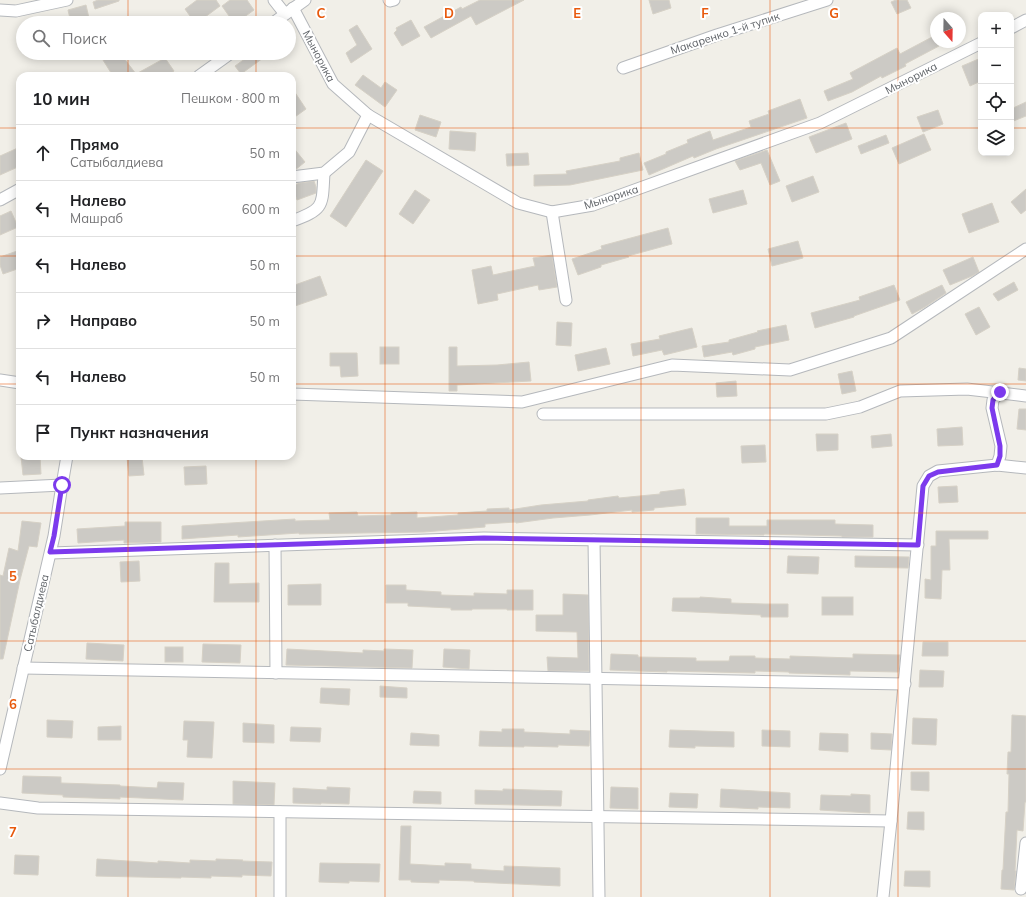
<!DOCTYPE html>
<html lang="ru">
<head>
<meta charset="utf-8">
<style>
  :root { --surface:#fff; --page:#f2f2f2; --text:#202124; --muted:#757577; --line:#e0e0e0 }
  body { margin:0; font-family:Mulish,sans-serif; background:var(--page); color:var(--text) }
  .controls { position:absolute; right:12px; top:12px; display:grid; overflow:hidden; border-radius:8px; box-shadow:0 2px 10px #0003 }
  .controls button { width:36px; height:36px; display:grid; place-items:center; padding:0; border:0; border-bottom:1px solid var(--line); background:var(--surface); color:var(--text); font:20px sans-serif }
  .compass { position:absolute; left:930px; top:12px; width:36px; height:36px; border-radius:50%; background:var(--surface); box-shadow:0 2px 10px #0003; rotate:160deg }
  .stop { position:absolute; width:12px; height:12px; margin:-9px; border:3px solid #7c3aed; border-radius:50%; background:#fff }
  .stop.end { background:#7c3aed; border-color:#fff; box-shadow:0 1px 4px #0008 }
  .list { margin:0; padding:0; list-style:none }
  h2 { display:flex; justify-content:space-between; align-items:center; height:52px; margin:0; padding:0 16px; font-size:17px }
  h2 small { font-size:13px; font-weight:400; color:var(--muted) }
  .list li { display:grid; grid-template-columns:26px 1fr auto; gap:12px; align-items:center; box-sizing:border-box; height:56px; padding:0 16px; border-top:1px solid var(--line) }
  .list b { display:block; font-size:15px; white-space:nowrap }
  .list p { margin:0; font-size:13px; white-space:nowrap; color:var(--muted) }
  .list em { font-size:13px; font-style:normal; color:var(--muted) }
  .icon { flex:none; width:22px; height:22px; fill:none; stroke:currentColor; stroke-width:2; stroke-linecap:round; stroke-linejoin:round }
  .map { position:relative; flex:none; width:1026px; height:897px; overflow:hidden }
  .search { position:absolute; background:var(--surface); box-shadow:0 2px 10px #0003; left:16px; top:16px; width:280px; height:44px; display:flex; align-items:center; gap:10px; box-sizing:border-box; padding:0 14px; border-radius:22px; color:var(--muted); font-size:15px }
  .panel { position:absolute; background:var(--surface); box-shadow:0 2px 10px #0003; left:16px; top:72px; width:280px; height:388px; border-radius:12px }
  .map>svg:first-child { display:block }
  .building { fill:#cccac5; stroke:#d6d1c6 }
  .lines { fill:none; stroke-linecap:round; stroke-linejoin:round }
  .minor-casing { stroke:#b5b8bc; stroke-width:13 }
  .minor { stroke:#fff; stroke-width:11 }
  .route { stroke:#7c3aed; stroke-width:5 }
  .grid { fill:none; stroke:#e8590c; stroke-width:1; stroke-opacity:0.55 }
  .labels { text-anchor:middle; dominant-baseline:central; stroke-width:4; stroke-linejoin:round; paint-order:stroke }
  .street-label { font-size:11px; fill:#5f6368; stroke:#fff }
  .grid-label { font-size:13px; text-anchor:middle; font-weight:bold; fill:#e8590c; stroke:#fff; stroke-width:4; stroke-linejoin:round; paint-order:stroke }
</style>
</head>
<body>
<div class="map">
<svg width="1026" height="897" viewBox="0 0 1026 897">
  <rect width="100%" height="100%" fill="#f1efe8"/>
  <g class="building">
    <path d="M98 0H119V1L95 9 93 2Z"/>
    <path d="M197 0H216L220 6 197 23H195L185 9Z"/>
    <path d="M230 0H247L254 10 236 23H234L222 6Z"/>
    <path d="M480 0H524L476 25 471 16 431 38 424 27 461 7 462 9Z"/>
    <path d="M649 0H669L671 8 653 14Z"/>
    <path d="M896 0H907L911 8 897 14 891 2Z"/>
    <path d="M86 5 89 18 71 23 68 10Z"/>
    <path d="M411 20 420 36 402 46 394 33 397 30 396 28Z"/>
    <path d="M357 25 372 49 351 63 346 53 357 45 349 30Z"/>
    <path d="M934 36 936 42H937L939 46 905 64 906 66 882 78 881 76 852 92 828 101 824 91 853 79 850 73 897 48 900 54Z"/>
    <path d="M113 53H120L136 74 165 58 174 71 167 76H113L103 60Z"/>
    <path d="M253 53H270L241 74 235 66Z"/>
    <path d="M981 58V81L970 86 962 66Z"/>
    <path d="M363 75 381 88 385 82 397 90 385 107 355 85Z"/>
    <path d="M292 88 306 109 292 119Z"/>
    <path d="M800 99 807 118 716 149 694 158 693 156 649 175 644 163 666 154V152L688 143 687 140 710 131 713 140 751 127 749 121 769 114 768 111Z"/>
    <path d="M1026 102V116L1011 122V109Z"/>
    <path d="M938 110 943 124 923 132 917 117Z"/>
    <path d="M420 115 441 122 436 137 415 130Z"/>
    <path d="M846 123 852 139 816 153 809 137Z"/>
    <path d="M450 131 476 133 475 151 449 149Z"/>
    <path d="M924 134 931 150 899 164 892 148Z"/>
    <path d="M886 135 889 143 861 154 858 146Z"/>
    <path d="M292 146 305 162 295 170H292Z"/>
    <path d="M20 147V166L0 175V156Z"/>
    <path d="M767 150 780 181 770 185 761 163 740 170 735 161Z"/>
    <path d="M528 153 529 165 507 166 506 154Z"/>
    <path d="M639 153 643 170 570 185 534 186V175L567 174 566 171 620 161V158Z"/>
    <path d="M366 160 383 171 346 227 330 216Z"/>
    <path d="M813 176 819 192 792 202 786 186Z"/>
    <path d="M314 181 316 187V193L297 200 292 186 300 183Z"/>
    <path d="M1026 189V210L1021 214 1011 202Z"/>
    <path d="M415 190 430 200 413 224 399 214Z"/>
    <path d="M743 190 747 204 713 213 709 199Z"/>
    <path d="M992 203 999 222 969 233 962 214Z"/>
    <path d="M11 211 18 227 0 235V216Z"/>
    <path d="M668 228 672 244 628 256 629 257 601 265V267L578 275 572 259 602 249 601 246Z"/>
    <path d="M798 241 803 258 772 266 768 249Z"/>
    <path d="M20 250V268L3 274 0 265V257Z"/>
    <path d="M552 255 557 287 539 290 538 285 497 294 498 300 478 304 472 270 491 266 493 275 535 266 533 258Z"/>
    <path d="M973 257 979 272 972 276 950 285 943 270Z"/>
    <path d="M320 276 327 295 292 307V286Z"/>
    <path d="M1014 282 1018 290 998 301 993 294Z"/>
    <path d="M894 285 900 300 854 316V317L815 328 811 313 860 300 859 297Z"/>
    <path d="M942 285 946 293 925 307 912 314 906 302Z"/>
    <path d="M979 307 990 327 976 335 965 314Z"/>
    <path d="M557 322 572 323 571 346 556 345Z"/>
    <path d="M786 325 789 340 755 347V349L733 355 732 352 704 357 702 346 729 342V340L758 332 757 331Z"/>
    <path d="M692 328 697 347 664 355 662 350 633 356 631 344 660 339 659 336Z"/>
    <rect x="380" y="347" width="19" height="17"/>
    <path d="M449 347H457V366L497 365 529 362 531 381 457 385V391H449Z"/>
    <path d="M606 348 610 364 578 371 575 355Z"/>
    <path d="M330 353H357L358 376 341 377 340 366H330Z"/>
    <path d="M1019 368 1026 369V381L1018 380Z"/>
    <path d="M852 371 856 391 842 394 838 374Z"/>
    <path d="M736 381 737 396 717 397 716 383Z"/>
    <path d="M1019 409H1026V430L1017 429Z"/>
    <path d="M962 427 963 445 938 446 937 429Z"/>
    <path d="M816 434H838V450L817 451Z"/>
    <path d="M891 434 892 446 872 448 871 436Z"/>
    <path d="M765 445 766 462 742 463 741 446Z"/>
    <path d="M40 456 41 474 23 475 21 457Z"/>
    <path d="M142 457 144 475 129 476 127 458Z"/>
    <path d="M206 466 207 484 185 485 184 467Z"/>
    <path d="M957 486 958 502 939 503 938 487Z"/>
    <path d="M684 489 686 505 654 508V510L632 512V510L590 515 553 518 516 523V522L485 524V527L424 532 299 534V533L238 537V535L182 539V526L295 519V521L330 520 329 513 357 512 358 516 391 515V513L417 512V518L458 515V513L487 511V509L509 508V510L541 505 588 501V500L618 496 619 498 660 494V492Z"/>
    <path d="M696 518H729V526H767V520H835V524L873 525V537H842V536L764 534V535L696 534Z"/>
    <path d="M22 521 41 523 37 547 29 546 20 580 3 659H0V575L3 576 9 548 18 551Z"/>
    <path d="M125 522H161V542L124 543V540L78 543 77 529 125 526Z"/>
    <path d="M936 531H988V539H949L950 570H942L941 599 925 598V579L931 580V546H936Z"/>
    <path d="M788 556 819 557 818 574 787 573Z"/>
    <path d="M855 556 909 557 908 568 855 567Z"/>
    <path d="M139 561 140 581 121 582 120 562Z"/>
    <path d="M215 563H229V584L259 583V602H214Z"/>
    <path d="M321 584V605H288V585Z"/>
    <path d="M386 585H406V590L441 592V595L474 596V593L507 594V590H533V610H507V609H472V610H451V608L408 606V603H386Z"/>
    <path d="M563 594 588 595 589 671H548L547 657 578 658 577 632 536 631V615H563Z"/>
    <path d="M700 597 731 599V603L765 604H788V617H761V615L672 611 673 598H700Z"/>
    <rect x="822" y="597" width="31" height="18"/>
    <path d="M923 642H948V656H922Z"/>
    <path d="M87 643 124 645 123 661 86 659Z"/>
    <path d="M203 644 241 645 240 663 202 662Z"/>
    <rect x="165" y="647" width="18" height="15"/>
    <path d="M287 649 363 653V650L384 651V649L413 650 412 668 286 665Z"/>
    <path d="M444 649 470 650 469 669 443 667Z"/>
    <path d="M611 654 638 655V657L696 658V661H729L730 656H755V658L790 659V656L853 658V654L900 655 898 672 850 671V675L789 673V672L755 671V673L667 671V672L610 670Z"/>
    <path d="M920 670 944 671 943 687H919Z"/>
    <path d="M380 686 407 688V698L380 697Z"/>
    <path d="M321 688 350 689 349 705 320 703Z"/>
    <path d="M1012 715 1026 716V802H1025L1023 831 1017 830 1015 871H1016L1014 890 1001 889 1002 870H1003L1006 812H1008L1009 774H1007L1008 752H1011Z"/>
    <path d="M913 718 937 719 936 745 912 744Z"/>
    <path d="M47 720 73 721 72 738 47 737Z"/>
    <path d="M184 721 214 722 212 758 187 757 188 740H183Z"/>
    <path d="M243 723 274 725V743L243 742Z"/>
    <path d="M121 726V740H98V727Z"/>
    <path d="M291 727 321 728 320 742 290 741Z"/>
    <path d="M502 729H524V732L570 734V730L590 731 589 746 558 745V747L524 746V747L479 746 480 731 502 732Z"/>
    <path d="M670 730 734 732V747L695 746V748L669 747Z"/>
    <path d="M762 730 790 731V747L762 746Z"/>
    <path d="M411 733 439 735V746L410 745Z"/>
    <path d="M820 733 848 734V752L819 750Z"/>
    <path d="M871 733 892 734 891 750 871 749Z"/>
    <path d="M911 772H929V791L911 790Z"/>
    <path d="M23 776 61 777V783L120 785V786L157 788 158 782 184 783 183 800 120 797V799L63 797V795L22 793Z"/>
    <path d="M233 781 275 783 274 805 233 804Z"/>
    <path d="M327 787 350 788 349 804 321 803V804L293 803V788L327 790Z"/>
    <path d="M611 787 638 788V809L610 808Z"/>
    <path d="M503 789 562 791 561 806 475 804V790L503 791Z"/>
    <path d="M721 789 790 793V808L758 807V809L720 807Z"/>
    <path d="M414 791 441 792V804L413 803Z"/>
    <path d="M670 793 698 794 697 808 669 807Z"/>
    <path d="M851 794 870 795V813L820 810 821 795 851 796Z"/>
    <path d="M908 812H924V830L907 829Z"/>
    <path d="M401 826H411L410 864 445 866V863L471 864V869L504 871V866L560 868V886L474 882V881L439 880V883L411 882V880H399Z"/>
    <path d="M15 855 39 856 38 875 14 874Z"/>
    <path d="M97 859 158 863V861L190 863V860L216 861V859L243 860 242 861 272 862 271 876 242 875V877L211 876V878L181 877V878L96 876Z"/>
    <path d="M320 863 380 864 379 882 349 881V883L319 882Z"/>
    <path d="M905 871H930V887L904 886Z"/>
  </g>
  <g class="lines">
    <defs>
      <g id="minor">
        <path d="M274 0 285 14"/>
        <path d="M389 0 390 1 394 0"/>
        <path d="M293 8 333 84 368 115 518 203 552 212 593 205 820 123 981 43"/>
        <path d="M0 10 16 11 67 0"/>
        <path d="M273 23 305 0"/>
        <path d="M1011 28 1026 20"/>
        <path d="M623 68 717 35 827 0"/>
        <path d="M199 76 231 53"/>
        <path d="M292 177 324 173 349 152 368 115"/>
        <path d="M0 200 20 189"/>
        <path d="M552 212 566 300"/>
        <path d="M292 221C325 209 322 206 324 173"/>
        <path d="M0 380 20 383"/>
        <path d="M292 394 522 402 672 365 790 370 891 338 1026 249"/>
        <path d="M543 414H826L860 407 900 391 967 389 1026 396"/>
        <path d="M997 465 1000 456 1001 446 992 408 993 400 1000 392"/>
        <path d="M0 488 62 485"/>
        <path d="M594 540 599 897"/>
        <path d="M275 545 276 673"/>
        <path d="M51 553 484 538 918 545"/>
        <path d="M23 668 905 684"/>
        <path d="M0 769 54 536 62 485 67 456"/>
        <path d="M0 803 38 808 891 821"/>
        <path d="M1021 889 1026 843"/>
        <path d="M280 897V812"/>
        <path d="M883 897 891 821 923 486 929 476 938 471 997 465 1026 468"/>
      </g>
    </defs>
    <use href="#minor" class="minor-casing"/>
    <use href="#minor" class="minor"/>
  </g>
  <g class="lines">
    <path class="route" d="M62 485 54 536 50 552 484 538 918 545 923 486 929 476 938 472 997 465 1000 456V446L992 408 993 400 1000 392"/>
  </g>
  <path class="grid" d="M128 0V23M256 0V23M385 0V897M513 0V897M641 0V897M770 0V897M898 0V897M128 53V76M256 53V76M0 128H20M292 128H981M1011 128H1026M0 256H20M292 256H1026M0 384H20M292 384H1026M128 456V897M256 456V897M0 513H1026M0 641H1026M0 769H1026"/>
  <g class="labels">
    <g class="street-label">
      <text transform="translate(725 33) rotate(-18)">Макаренко 1-й тупик</text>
      <text transform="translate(319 56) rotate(62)">Мынорика</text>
      <text transform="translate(911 78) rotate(-27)">Мынорика</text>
      <text transform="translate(611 197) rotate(-18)">Мынорика</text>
      <text transform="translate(36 613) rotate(-77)">Сатыбалдиева</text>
    </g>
  </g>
  <g class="grid-label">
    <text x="321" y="18">C</text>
    <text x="449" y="18">D</text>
    <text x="577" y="18">E</text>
    <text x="705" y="18">F</text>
    <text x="834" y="18">G</text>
    <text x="13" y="581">5</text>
    <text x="13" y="709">6</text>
    <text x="13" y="837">7</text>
  </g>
</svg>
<div class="controls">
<button>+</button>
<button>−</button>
<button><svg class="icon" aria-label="locate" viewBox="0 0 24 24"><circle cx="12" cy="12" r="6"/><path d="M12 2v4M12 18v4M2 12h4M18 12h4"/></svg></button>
<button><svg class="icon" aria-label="layers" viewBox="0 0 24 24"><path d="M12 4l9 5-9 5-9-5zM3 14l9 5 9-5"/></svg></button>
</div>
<svg class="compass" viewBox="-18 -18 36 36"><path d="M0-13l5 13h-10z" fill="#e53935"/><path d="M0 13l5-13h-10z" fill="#757577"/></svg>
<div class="stop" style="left:62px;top:485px"></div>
<div class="stop end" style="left:1000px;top:392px"></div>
<div class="search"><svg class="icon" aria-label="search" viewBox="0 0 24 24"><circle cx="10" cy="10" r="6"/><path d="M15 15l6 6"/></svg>Поиск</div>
<section class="panel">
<h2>10 мин<small>Пешком · 800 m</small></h2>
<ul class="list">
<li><svg class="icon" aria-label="ahead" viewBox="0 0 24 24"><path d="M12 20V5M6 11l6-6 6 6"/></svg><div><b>Прямо</b><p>Сатыбалдиева</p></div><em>50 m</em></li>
<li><svg class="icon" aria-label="left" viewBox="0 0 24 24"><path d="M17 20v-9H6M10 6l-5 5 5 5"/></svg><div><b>Налево</b><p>Машраб</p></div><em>600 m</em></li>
<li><svg class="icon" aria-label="left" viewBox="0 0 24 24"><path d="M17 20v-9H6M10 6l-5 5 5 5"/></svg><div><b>Налево</b></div><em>50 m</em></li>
<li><svg class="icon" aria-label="right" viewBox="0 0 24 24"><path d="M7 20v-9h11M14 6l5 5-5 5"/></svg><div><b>Направо</b></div><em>50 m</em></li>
<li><svg class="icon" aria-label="left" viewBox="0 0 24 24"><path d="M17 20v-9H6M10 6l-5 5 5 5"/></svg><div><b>Налево</b></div><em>50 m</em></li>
<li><svg class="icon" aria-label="arrive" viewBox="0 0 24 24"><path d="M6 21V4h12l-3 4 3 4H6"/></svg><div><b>Пункт назначения</b></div></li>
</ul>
</section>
</div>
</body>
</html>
